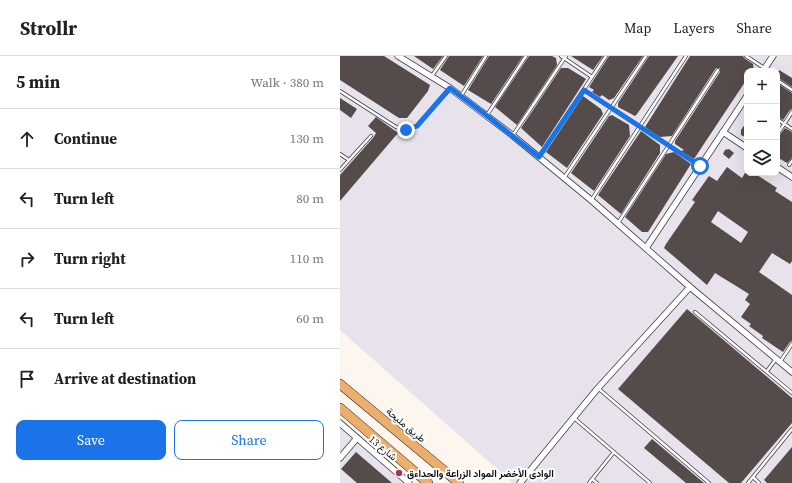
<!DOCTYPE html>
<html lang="en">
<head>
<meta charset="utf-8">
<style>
  :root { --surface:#fff; --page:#f6f6f6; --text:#202124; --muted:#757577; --line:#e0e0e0; --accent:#1a73e8 }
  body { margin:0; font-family:"Source Serif 4",Vazirmatn,serif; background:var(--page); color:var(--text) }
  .controls { position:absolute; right:12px; top:12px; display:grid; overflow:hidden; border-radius:8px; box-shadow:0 4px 16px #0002 }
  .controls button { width:36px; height:36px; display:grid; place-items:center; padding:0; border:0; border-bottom:1px solid var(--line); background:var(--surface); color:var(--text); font:20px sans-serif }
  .stop { position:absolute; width:12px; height:12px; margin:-9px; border:3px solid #1a73e8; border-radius:50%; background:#fff }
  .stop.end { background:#1a73e8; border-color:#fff; box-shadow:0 1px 4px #0008 }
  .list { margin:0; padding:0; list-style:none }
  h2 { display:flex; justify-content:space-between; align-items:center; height:52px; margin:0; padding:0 16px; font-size:17px }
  h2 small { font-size:13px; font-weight:400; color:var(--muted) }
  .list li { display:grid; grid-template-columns:26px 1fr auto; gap:12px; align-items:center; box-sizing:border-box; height:60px; padding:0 16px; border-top:1px solid var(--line) }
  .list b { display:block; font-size:15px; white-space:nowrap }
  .list em { font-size:13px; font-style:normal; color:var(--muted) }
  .actions { display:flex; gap:8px; padding:12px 16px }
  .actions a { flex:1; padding:9px 0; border:1px solid var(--accent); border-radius:8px; text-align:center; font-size:14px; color:var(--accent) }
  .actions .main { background:var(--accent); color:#fff }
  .icon { flex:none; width:22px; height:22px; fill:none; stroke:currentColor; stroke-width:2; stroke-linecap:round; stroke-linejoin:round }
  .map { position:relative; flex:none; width:452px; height:427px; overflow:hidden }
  header { display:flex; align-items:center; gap:24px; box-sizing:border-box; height:56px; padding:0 20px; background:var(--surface); border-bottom:1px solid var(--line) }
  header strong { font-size:19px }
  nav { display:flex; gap:22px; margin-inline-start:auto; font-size:14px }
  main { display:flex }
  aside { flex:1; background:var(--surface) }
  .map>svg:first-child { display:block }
  .industrial { fill:#e7e2eb; fill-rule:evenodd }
  .building { fill:#544b4a; fill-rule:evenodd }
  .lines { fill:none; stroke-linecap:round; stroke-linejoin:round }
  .lane-casing { stroke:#404040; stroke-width:4 }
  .street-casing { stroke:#404040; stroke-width:7 }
  .primary-casing { stroke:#1e1e1e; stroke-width:10 }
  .lane { stroke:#fff; stroke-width:2.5 }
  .street { stroke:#fff; stroke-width:5.5 }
  .primary { stroke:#ecae6f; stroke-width:9 }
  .route { stroke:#1a73e8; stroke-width:5 }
  .poi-dot { fill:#b03157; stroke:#fff; stroke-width:1.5 }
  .labels { text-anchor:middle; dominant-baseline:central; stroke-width:4; stroke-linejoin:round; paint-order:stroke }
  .street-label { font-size:10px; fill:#0d0d0d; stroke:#fff }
  .poi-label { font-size:10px; font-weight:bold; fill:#0d0d0d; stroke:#fff; text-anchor:start }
</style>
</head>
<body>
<header>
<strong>Strollr</strong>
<nav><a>Map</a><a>Layers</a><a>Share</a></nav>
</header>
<main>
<aside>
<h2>5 min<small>Walk · 380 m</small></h2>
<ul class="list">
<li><svg class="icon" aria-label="ahead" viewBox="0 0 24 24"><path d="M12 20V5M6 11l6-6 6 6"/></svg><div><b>Continue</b></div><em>130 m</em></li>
<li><svg class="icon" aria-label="left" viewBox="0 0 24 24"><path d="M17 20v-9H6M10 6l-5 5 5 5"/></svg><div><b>Turn left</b></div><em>80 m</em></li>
<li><svg class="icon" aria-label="right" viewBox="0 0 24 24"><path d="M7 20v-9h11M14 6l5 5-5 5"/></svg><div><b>Turn right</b></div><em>110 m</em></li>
<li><svg class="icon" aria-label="left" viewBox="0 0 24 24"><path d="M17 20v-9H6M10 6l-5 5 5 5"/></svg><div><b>Turn left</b></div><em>60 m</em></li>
<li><svg class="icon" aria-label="arrive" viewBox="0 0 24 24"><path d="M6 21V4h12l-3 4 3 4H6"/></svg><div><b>Arrive at destination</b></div></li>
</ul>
<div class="actions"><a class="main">Save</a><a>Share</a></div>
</aside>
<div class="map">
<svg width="452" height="427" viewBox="0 0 452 427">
  <rect width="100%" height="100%" fill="#fdf6ee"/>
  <g class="industrial">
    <path d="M0 0H452V427H173L0 274ZM407 15H437V117H407Z"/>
    <path d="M0 369 65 427H0Z"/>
  </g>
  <g class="building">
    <path d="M0 0H44L90 29 88 35 67 62H59L0 24Z"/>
    <path d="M74 0H103L93 13Z"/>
    <path d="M109 0H143L124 30 100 14Z"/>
    <path d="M149 0H183L151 48 128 34Z"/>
    <path d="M189 0H212L216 2 217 9 177 69 155 51Z"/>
    <path d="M231 0H263L253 14Z"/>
    <path d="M269 0H303L274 42 269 44 262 39 260 41 252 36 254 34 249 31Z"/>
    <path d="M309 0H338L297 58 295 60 278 51V47Z"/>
    <path d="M350 0H403L404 2 413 8 414 15H407V23L354 103 341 95 344 94 335 88V85L380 16V12H376L332 80 320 81 305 71Z"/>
    <path d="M221 12H228L246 23 202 91 181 72Z"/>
    <path d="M439 14 452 22V31L437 21V18Z"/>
    <path d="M437 27 452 37V53L450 54 443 64 437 60Z"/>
    <path d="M243 40 261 53 263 58 227 112 206 96Z"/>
    <path d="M0 42 17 53 11 62 0 54Z"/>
    <path d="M272 59 289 69 290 80 254 135 231 117 269 60Z"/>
    <path d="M36 61 58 77 0 145V119L33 82 36 77 28 70Z"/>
    <path d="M407 65V82L401 79V74Z"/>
    <path d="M445 72 452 76V102L447 107 437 101V82L439 80Z"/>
    <path d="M301 75 320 89V97L281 158 258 139Z"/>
    <path d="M389 93 394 97 389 103 383 98 385 94Z"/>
    <path d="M334 96 351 108 308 176H302L285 161 326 98Z"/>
    <path d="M387 111 402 122 405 117H414L437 132 435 135 452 146V205L450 208 432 197 419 216 452 239V285L450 286 443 296 422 282 423 280 409 270 411 268 401 261 410 248 405 244 409 238 375 217 367 229 324 192 326 188 355 146 352 144 369 120 377 125ZM378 155 408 176 401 187 371 166Z"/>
    <path d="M347 253 452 342V367L401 427H389L278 333Z"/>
    <path d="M312 383 364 427H346L304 392Z"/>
    <path d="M452 391V427H427L424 424Z"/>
    <path d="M16 396 52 427H17L1 413Z"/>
  </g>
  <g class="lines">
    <defs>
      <g id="lane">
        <path d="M221 0 252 21"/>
        <path d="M406 0 424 12"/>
        <path d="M91 21 106 0"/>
        <path d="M437 24 452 34"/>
        <path d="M244 34 360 110"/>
        <path d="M0 35 56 71 67 74 77 70 110 33"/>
        <path d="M121 40 146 0"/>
        <path d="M147 59 186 0"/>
        <path d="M437 63 452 73"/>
        <path d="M173 79 226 0"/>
        <path d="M437 79 452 56"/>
        <path d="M0 98 9 104"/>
        <path d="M199 101 266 0"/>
        <path d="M449 109 452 105"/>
        <path d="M0 114 31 80"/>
        <path d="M224 122 306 0"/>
        <path d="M252 143 346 0"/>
        <path d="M278 167 378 14"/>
        <path d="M355 256 452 337"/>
        <path d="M440 306 452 288"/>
        <path d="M427 315 436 303"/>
        <path d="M259 333 369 427"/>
        <path d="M234 362 310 427"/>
        <path d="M413 421 419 427"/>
        <path d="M252 423 257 427"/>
        <path d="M249 427 274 396"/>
        <path d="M408 427 452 373"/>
      </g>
      <g id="street">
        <path d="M58 0 110 32 172 79 251 144 350 231 452 316"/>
        <path d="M423 15 433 0"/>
        <path d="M383 76 407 92"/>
        <path d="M437 111 452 121"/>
        <path d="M306 192 407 40"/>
        <path d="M0 367 69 427"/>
        <path d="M0 402 17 382"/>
        <path d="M180 427 258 332 350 231"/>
      </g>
      <g id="primary">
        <path d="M0 328 119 427"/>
        <path d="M0 352 88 427"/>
      </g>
    </defs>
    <use href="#lane" class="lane-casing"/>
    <use href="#street" class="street-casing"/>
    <use href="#primary" class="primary-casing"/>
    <use href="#lane" class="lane"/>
    <use href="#street" class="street"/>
    <use href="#primary" class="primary"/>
  </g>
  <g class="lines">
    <path class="route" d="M66 74 77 70 110 32 146 59 199 101 244 34 360 110"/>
  </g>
  <circle class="poi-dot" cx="59" cy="417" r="4"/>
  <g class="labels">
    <g class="street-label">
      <text transform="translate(66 369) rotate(40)">طريق مليحة</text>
      <text transform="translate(43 392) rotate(40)">شارع 13</text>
    </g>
    <g class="poi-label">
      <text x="67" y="417">الوادى الأخضر المواد الزراعة والحداءق</text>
    </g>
  </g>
</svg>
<div class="controls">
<button>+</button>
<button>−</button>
<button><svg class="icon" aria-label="layers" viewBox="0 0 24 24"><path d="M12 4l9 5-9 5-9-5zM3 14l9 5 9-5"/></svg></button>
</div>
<div class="stop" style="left:360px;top:110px"></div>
<div class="stop end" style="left:66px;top:74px"></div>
</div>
</main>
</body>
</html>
